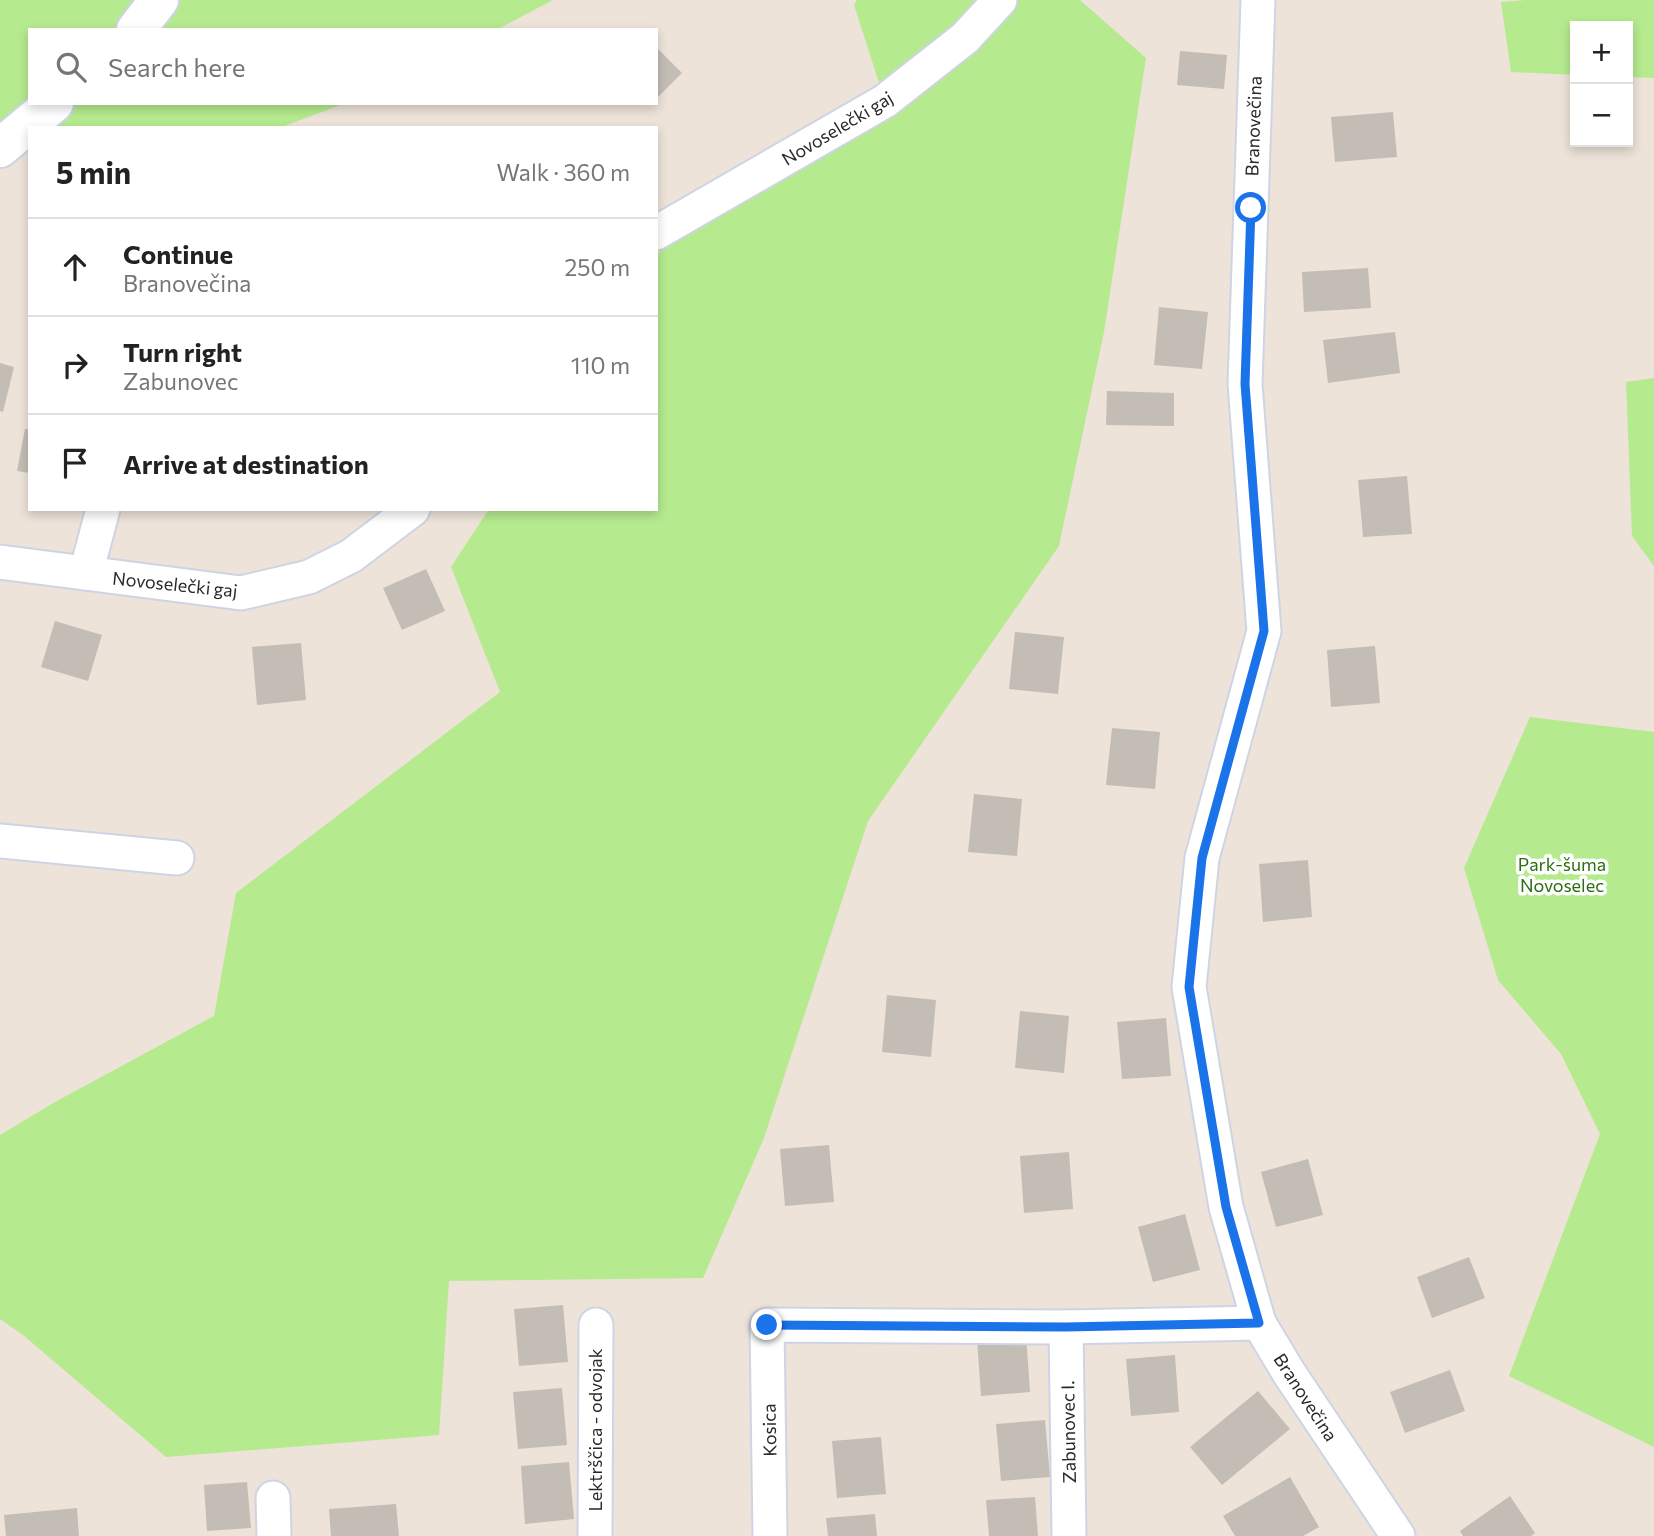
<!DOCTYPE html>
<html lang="en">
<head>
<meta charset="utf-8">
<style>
  :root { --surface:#fff; --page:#f6f6f6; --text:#222; --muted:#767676; --line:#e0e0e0 }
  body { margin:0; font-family:Commissioner,sans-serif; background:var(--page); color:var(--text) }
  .controls { position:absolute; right:21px; top:21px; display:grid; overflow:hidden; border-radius:0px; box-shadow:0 4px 10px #0003 }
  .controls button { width:63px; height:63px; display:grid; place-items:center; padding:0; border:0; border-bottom:2px solid var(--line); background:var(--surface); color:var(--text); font:35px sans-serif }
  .stop { position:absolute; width:21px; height:21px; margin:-16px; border:5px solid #1a73e8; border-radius:50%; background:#fff }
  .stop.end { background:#1a73e8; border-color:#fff; box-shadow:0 2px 7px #0008 }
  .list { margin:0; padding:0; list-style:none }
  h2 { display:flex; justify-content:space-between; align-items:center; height:91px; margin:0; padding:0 28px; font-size:30px }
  h2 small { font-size:23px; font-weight:400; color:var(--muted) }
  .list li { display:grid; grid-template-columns:46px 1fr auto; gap:21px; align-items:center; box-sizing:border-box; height:98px; padding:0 28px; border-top:2px solid var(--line) }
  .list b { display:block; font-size:26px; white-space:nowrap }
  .list p { margin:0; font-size:23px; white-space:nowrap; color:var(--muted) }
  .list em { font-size:23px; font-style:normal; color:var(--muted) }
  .icon { flex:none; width:38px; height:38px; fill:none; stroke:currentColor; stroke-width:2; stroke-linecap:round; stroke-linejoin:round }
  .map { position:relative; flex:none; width:1654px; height:1536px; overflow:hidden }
  .search { position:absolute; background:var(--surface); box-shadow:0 4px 10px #0003; left:28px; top:28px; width:630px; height:77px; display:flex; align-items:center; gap:18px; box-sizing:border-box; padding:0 24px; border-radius:0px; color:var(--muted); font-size:26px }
  .panel { position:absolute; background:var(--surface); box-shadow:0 4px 10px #0003; left:28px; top:126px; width:630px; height:385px; border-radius:0px }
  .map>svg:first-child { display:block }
  .green { fill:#b6ea8f }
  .building { fill:#c4bdb6 }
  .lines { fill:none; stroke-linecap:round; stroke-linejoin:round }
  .minor-casing { stroke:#ced4e4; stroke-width:37 }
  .tertiary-casing { stroke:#ced4e4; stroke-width:42 }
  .minor { stroke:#fff; stroke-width:33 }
  .tertiary { stroke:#fff; stroke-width:38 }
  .route { stroke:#1a73e8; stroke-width:9 }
  .labels { text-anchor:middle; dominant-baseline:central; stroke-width:7; stroke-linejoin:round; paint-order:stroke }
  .street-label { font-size:18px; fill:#292929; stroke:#fff }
  .park-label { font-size:18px; fill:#2c6e12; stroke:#fff }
</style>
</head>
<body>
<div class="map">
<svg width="1654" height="1536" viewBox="0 0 1654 1536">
  <rect width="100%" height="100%" fill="#ede3d9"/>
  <g class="green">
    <path d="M0 0H553L496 30H30V103H346L279 128H30V150L0 137Z"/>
    <path d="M857 0H1080L1146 58 1104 332 1059 546 868 821 764 1138 703 1278 449 1281 439 1435 166 1457 23 1335 0 1319V1135L55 1102 214 1016 236 893 500 692 451 567 489 509H656V257L667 241 883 95 854 5Z"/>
    <path d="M1527 0H1654V78L1628 77V26H1575V75L1511 72 1501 2Z"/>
    <path d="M1654 378V566L1632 536 1626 382Z"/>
    <path d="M1530 717 1654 732V1447L1509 1376 1600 1134 1561 1054 1498 980 1464 868Z"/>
  </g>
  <g class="building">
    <path d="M656 47 682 73 656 99Z"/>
    <path d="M1180 51 1227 55 1224 89 1177 85Z"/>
    <path d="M1393 112 1397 157 1335 162 1331 117Z"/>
    <path d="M1368 268 1371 308 1304 312 1302 272Z"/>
    <path d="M1159 307 1208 312 1202 369 1154 365Z"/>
    <path d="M1395 332 1400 373 1328 383 1323 340Z"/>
    <path d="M0 363 14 367 3 412 0 411Z"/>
    <path d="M1107 391 1174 393V426L1106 425Z"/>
    <path d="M25 429H30V473L17 471Z"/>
    <path d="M1407 476 1412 534 1363 537 1358 480Z"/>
    <path d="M426 569 445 611 402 630 383 588Z"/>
    <path d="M55 621 102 635 88 681 41 667Z"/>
    <path d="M1015 632 1064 637 1058 694 1009 689Z"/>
    <path d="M301 643 306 700 257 705 252 647Z"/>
    <path d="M1375 646 1380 703 1331 707 1327 650Z"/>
    <path d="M1112 728 1160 732 1155 789 1106 785Z"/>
    <path d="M974 794 1022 799 1017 856 968 852Z"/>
    <path d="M1308 860 1312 917 1263 922 1259 864Z"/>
    <path d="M887 995 936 1000 931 1057 882 1052Z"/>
    <path d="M1020 1011 1069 1016 1064 1073 1015 1068Z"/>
    <path d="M1166 1018 1171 1076 1122 1079 1117 1022Z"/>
    <path d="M829 1145 834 1202 785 1206 780 1149Z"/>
    <path d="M1069 1152 1073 1209 1024 1213 1020 1156Z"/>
    <path d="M1308 1159 1323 1215 1276 1227 1261 1172Z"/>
    <path d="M1185 1214 1200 1270 1153 1282 1138 1227Z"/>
    <path d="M1469 1257 1485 1298 1432 1318 1417 1277Z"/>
    <path d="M563 1305 568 1362 519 1366 514 1309Z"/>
    <path d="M1026 1334 1030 1392 981 1396 977 1339Z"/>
    <path d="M1175 1355 1179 1412 1131 1416 1126 1359Z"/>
    <path d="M1450 1370 1465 1411 1405 1433 1390 1392Z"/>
    <path d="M562 1388 567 1445 518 1449 513 1392Z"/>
    <path d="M1258 1391 1290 1429 1222 1485 1190 1447Z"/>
    <path d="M1045 1420 1050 1477 1001 1481 996 1424Z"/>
    <path d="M881 1437 886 1494 837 1498 832 1441Z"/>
    <path d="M569 1462 574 1519 525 1524 521 1466Z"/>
    <path d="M1290 1477 1319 1527 1303 1536H1235L1223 1516Z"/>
    <path d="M247 1482 251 1528 207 1531 204 1485Z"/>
    <path d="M1510 1496 1535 1533 1531 1536H1463L1460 1531Z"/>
    <path d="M1035 1497 1038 1536H989L986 1500Z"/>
    <path d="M396 1504 399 1536H331L329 1509Z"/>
    <path d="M77 1508 79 1536H6L4 1515Z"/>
    <path d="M875 1514 877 1536H828L826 1518Z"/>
  </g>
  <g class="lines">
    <defs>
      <g id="minor">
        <path d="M1258 0 1245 384 1264 631 1202 858 1189 987 1226 1207 1259 1323 1289 1373 1398 1536"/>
        <path d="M656 233 885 101 965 38 1000 0"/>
        <path d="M0 562 241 593 309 577 351 556 413 509"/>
        <path d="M86 573 103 509"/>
        <path d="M0 841 177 858"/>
        <path d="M1066 1327 1069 1536"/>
        <path d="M273 1498 274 1536"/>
        <path d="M595 1536 596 1325"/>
        <path d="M770 1536 767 1325 1066 1327 1259 1323"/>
      </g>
      <g id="tertiary">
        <path d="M136 30 159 0"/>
        <path d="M0 148 54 103"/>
      </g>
    </defs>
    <use href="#minor" class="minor-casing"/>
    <use href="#tertiary" class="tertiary-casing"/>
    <use href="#minor" class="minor"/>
    <use href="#tertiary" class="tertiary"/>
  </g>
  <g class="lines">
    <path class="route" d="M767 1325 1066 1327 1259 1323 1226 1207 1189 987 1202 858 1264 631 1245 384 1251 208"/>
  </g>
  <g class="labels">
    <g class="street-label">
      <text transform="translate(1253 126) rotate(-88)">Branovečina</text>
      <text transform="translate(837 128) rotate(-31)">Novoselečki gaj</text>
      <text transform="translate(175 584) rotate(6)">Novoselečki gaj</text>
      <text transform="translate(1306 1397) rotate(57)">Branovečina</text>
      <text transform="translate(595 1430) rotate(-90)">Lektrščica - odvojak</text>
      <text transform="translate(769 1430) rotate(-91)">Kosica</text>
      <text transform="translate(1068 1432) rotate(-91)">Zabunovec I.</text>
    </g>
    <g class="park-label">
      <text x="1562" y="864">Park-šuma<tspan x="1562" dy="21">Novoselec</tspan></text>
    </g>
  </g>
</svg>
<div class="controls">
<button>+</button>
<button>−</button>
</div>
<div class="stop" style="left:1251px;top:208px"></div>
<div class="stop end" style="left:767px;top:1325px"></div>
<div class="search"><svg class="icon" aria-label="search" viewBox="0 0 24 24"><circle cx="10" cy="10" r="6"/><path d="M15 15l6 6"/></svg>Search here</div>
<section class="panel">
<h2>5 min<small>Walk · 360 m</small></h2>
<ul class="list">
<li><svg class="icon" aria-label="ahead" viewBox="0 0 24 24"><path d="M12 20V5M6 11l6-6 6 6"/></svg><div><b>Continue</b><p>Branovečina</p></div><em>250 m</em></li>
<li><svg class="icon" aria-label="right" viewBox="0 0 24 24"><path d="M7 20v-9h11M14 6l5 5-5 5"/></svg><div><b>Turn right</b><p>Zabunovec</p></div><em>110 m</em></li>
<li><svg class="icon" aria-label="arrive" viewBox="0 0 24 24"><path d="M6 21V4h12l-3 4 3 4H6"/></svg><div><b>Arrive at destination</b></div></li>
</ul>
</section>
</div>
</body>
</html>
